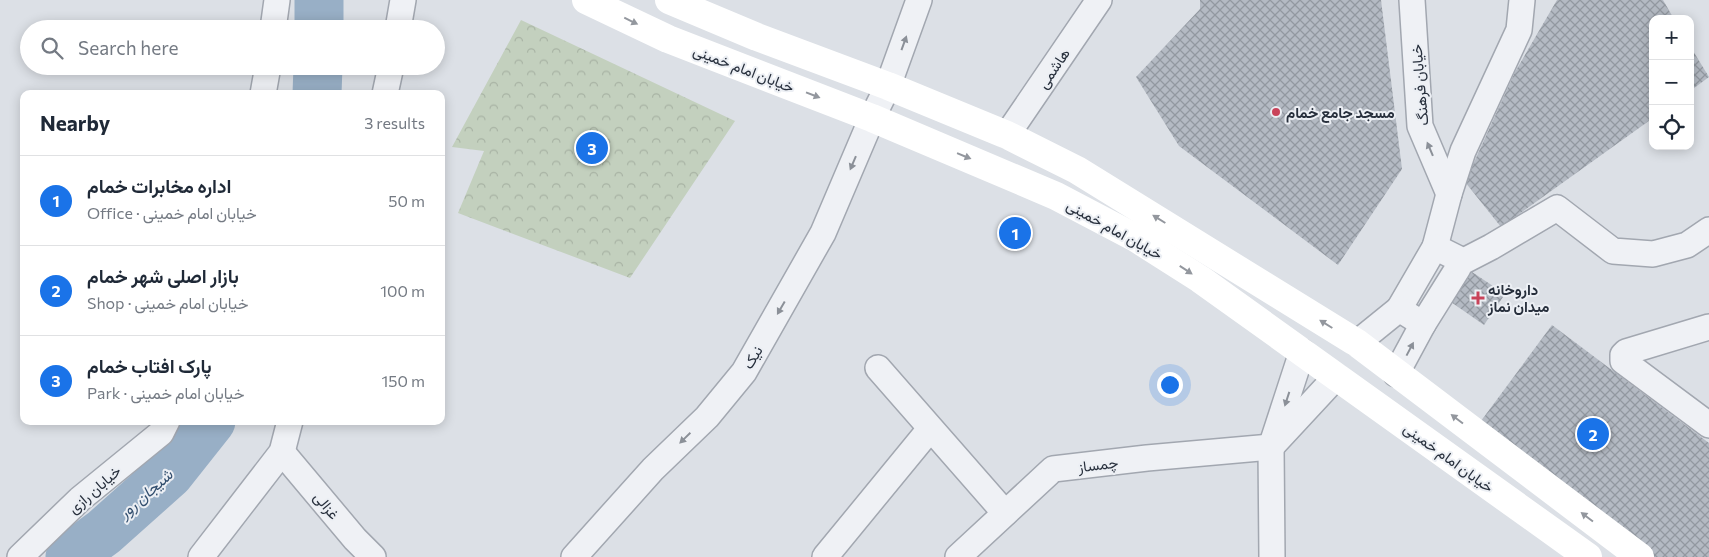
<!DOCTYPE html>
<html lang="en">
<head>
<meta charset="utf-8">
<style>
  :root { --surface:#fff; --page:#f2f2f3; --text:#1f2937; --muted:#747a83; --line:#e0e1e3; --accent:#1a73e8 }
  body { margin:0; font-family:Commissioner,Vazirmatn,sans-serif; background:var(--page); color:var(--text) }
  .controls { position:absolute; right:15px; top:15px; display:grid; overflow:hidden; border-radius:10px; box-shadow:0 2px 12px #0003 }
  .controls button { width:45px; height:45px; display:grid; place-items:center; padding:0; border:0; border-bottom:1px solid var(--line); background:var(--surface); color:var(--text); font:25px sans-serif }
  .you { position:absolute; left:1169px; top:384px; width:18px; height:18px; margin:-12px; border:4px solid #fff; border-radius:50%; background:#1a73e8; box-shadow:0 0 0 8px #1a73e833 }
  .badge { display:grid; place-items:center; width:32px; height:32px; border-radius:50%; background:var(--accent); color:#fff; font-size:16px; font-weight:700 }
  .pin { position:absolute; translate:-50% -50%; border:2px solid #fff; box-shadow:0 1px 5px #0006 }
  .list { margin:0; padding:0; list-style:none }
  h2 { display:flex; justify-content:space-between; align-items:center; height:65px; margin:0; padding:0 20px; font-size:21px }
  h2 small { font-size:16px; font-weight:400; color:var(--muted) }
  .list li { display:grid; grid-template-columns:32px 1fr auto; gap:15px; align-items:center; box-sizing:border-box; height:90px; padding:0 20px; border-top:1px solid var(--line) }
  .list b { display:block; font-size:19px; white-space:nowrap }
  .list p { margin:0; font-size:16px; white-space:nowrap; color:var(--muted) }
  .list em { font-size:16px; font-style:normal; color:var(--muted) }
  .icon { flex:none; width:28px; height:28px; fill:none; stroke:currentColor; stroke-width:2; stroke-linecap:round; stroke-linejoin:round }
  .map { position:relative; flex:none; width:1709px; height:557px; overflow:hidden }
  .search { position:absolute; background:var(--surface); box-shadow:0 2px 12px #0003; left:20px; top:20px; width:425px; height:55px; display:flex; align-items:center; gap:12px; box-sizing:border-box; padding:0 18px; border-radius:28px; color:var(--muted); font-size:19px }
  .panel { position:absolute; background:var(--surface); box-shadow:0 2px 12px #0003; left:20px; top:90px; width:425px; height:335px; border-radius:10px }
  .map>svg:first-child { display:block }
  .park { fill:url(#park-crowns) }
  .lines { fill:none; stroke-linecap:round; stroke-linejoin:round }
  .river { stroke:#98afc6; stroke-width:49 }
  .building { fill:url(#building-cross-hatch) }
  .street-casing { stroke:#a2a7b0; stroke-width:28 }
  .street { stroke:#eff1f5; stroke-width:25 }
  .secondary { stroke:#fff; stroke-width:28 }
  .oneway { fill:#93979e }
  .oneway2 { fill:#8b9098 }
  .poi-dot { fill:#c9435a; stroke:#eceff4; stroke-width:2 }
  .labels { text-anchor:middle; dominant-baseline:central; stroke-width:4; stroke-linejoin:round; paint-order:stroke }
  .street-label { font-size:15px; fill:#272f3c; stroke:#eceff4 }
  .poi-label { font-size:15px; font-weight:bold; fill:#272f3c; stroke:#eceff4; text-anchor:start }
  .water-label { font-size:16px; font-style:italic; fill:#324e6e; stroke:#eceff4 }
</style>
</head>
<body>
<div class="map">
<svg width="1709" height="557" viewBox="0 0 1709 557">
  <defs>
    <pattern id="park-crowns" width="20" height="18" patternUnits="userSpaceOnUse" patternTransform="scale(1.25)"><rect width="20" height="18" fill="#c3d0be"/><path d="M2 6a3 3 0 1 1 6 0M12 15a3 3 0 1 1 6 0" fill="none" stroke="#a8b3a4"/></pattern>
    <pattern id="building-cross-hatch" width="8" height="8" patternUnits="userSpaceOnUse" patternTransform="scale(1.25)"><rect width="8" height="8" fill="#b4bac3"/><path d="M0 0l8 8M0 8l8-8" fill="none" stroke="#9298a0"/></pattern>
  </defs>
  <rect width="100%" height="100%" fill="#dce0e6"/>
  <path class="park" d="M521 20 735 121 630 278 458 213 484 151 452 147Z"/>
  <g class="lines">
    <g class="river">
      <path d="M319 29V0"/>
      <path d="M317 94 318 66"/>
      <path d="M70 557 104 532 169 474 211 421"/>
    </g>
  </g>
  <g class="building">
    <path d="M1200 0H1381L1402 169 1338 265 1179 146 1136 77 1200 9Z"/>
    <path d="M1557 0H1663L1674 19H1653V118L1501 227 1465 182 1515 72Z"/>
    <path d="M1690 46 1709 77 1690 91Z"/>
    <path d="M1472 272 1505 294 1484 325 1451 302Z"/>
    <path d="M1552 325 1709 443V557H1654L1478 425Z"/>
  </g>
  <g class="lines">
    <defs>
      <g id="street">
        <path d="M1412 0 1420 126 1449 194"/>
        <path d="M273 29 277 0"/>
        <path d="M398 29 403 0"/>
        <path d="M263 94 268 66"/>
        <path d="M385 94 391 66"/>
        <path d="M1007 135 1099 0"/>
        <path d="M1435 247 1449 194 1463 151 1519 30 1522 0"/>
        <path d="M1435 247 1457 258 1460 263 1458 268 1423 324 1399 309Z"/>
        <path d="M1460 263 1491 247 1557 208 1613 251 1653 254 1687 245 1709 230"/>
        <path d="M1709 327 1626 352 1623 355V361L1709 425"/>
        <path d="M1357 343 1399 309"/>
        <path d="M878 368 1005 513"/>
        <path d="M1396 374 1423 324"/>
        <path d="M282 452 355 539 373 557"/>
        <path d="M20 557 80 499 161 433 167 421"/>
        <path d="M201 557 282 452 290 421"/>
        <path d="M574 557 653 469 707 417 744 372 823 233 872 118 888 86 919 0"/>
        <path d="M825 557 930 429"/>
        <path d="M958 557 1053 469 1147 458 1271 447 1336 377"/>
        <path d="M1272 557 1271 447 1302 352"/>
      </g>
    </defs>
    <use href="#street" class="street-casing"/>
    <use href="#street" class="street"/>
    <g class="secondary">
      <path d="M586 0 668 39 872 118 1056 196 1134 237 1200 279 1588 557"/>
      <path d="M669 0 757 37 888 86 1007 135 1077 170 1357 343 1640 557"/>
    </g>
  </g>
  <defs><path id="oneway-solid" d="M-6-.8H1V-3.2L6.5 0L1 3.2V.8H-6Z" transform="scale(1.25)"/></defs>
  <g class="oneway">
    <use href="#oneway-solid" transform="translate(631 21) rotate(26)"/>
    <use href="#oneway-solid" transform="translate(813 95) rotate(21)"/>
    <use href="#oneway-solid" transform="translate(964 156) rotate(22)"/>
    <use href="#oneway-solid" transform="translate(1159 219) rotate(-148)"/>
    <use href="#oneway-solid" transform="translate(1186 270) rotate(33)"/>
    <use href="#oneway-solid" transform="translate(1326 324) rotate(-148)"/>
    <use href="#oneway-solid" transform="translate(1457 419) rotate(-143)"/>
    <use href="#oneway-solid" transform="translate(1587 517) rotate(-143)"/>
  </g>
  <g class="oneway2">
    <use href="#oneway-solid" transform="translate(904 43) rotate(-70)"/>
    <use href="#oneway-solid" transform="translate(1430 149) rotate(-113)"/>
    <use href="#oneway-solid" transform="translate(853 163) rotate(113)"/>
    <use href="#oneway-solid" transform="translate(781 308) rotate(120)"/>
    <use href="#oneway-solid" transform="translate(1410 349) rotate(-62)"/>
    <use href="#oneway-solid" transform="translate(1287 399) rotate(108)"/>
    <use href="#oneway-solid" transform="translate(685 438) rotate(136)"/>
  </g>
  <g class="poi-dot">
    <circle cx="1276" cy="112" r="5"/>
    <path d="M1475.5 290.5h5v5h5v5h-5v5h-5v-5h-5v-5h5z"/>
  </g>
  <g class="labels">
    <g class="street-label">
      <text transform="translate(744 68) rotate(21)">خیابان امام خمینی</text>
      <text transform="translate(1053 68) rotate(-56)">هاشمی</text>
      <text transform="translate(1419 85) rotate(-95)">خیابان فرهنگ</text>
      <text transform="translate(1115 229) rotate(29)">خیابان امام خمینی</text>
      <text transform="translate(752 357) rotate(-59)">نیک</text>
      <text transform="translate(1449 457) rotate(36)">خیابان امام خمینی</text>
      <text transform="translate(1098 464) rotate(-7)">چمساز</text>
      <text transform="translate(94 489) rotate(-41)">خیابان رازی</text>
      <text transform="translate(327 505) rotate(50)">غزالی</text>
    </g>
    <g class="poi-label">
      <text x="1286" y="112">مسجد جامع خمام</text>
      <text x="1488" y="289">داروخانه<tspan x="1488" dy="17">میدان نماز</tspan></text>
    </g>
    <g class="water-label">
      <text transform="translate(145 493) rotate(-41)">شیجان رور</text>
    </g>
  </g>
</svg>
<div class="controls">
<button>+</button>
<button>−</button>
<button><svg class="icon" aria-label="locate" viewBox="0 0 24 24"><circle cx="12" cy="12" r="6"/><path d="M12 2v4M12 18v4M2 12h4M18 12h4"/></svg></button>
</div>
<div class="you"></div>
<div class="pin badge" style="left:1015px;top:233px">1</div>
<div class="pin badge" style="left:1593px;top:434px">2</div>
<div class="pin badge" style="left:592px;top:148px">3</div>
<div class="search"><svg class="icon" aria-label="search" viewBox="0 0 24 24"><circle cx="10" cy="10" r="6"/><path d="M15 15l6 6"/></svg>Search here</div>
<section class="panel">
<h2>Nearby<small>3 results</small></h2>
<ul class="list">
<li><span class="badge">1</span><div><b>اداره مخابرات خمام</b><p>Office · خیابان امام خمینی</p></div><em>50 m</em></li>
<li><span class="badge">2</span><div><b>بازار اصلی شهر خمام</b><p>Shop · خیابان امام خمینی</p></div><em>100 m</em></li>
<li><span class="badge">3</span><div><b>پارک افتاب خمام</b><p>Park · خیابان امام خمینی</p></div><em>150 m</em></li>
</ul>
</section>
</div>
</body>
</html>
